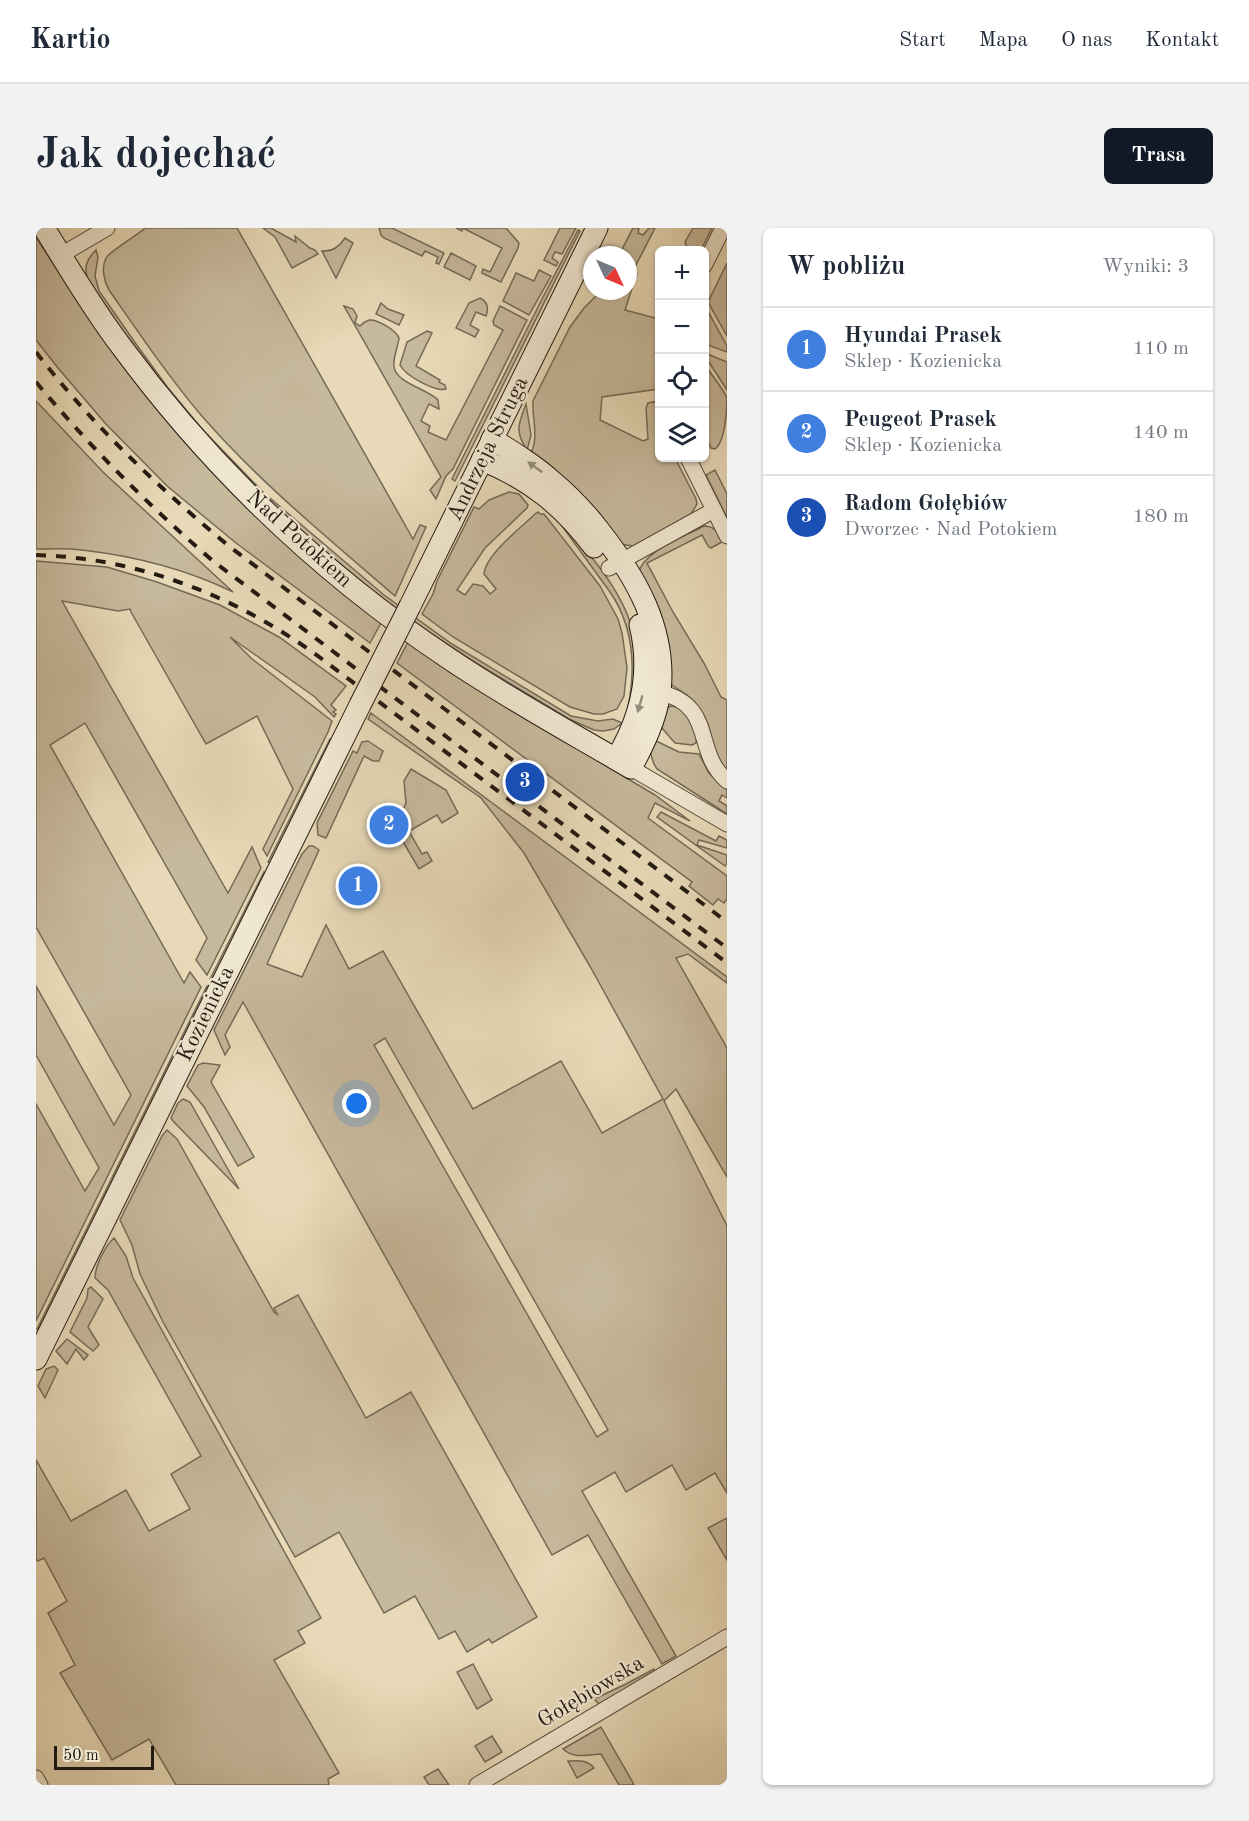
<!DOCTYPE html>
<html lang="pl">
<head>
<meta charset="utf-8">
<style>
  :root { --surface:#fff; --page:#f2f2f3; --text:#1f2937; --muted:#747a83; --line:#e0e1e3; --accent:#111827 }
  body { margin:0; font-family:"Old Standard TT",serif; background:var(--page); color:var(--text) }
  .controls { position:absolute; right:18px; top:18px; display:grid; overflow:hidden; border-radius:9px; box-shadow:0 2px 4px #0004 }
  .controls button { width:54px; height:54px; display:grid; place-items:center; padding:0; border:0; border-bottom:2px solid var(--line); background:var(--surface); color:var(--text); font:30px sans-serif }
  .compass { position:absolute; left:547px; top:18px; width:54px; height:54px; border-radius:50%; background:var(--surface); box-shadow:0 2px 4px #0004; rotate:134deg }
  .scale { position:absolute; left:18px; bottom:15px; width:100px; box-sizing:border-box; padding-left:6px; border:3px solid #231a12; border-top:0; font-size:16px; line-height:21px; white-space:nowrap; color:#231a12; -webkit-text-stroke:4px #f0e7d1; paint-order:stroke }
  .you { position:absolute; left:321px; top:876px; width:21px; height:21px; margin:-15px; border:4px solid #fff; border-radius:50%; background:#1a73e8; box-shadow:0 0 0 9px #1a73e833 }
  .badge { display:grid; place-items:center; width:39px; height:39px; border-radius:50%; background:var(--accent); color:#fff; font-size:20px; font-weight:700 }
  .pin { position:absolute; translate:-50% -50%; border:3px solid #fff; box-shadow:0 2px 6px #0006 }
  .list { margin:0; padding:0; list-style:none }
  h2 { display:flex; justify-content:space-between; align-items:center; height:78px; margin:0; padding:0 24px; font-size:26px }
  h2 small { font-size:20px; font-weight:400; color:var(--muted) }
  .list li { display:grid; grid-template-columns:39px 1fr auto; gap:18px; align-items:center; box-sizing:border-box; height:84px; padding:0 24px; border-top:2px solid var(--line) }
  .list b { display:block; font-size:22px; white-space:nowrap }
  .list p { margin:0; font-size:20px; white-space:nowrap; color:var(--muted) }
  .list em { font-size:20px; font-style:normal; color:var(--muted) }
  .icon { flex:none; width:33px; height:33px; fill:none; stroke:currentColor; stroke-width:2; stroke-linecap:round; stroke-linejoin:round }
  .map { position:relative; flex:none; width:691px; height:1557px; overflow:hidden; border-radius:9px }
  header { display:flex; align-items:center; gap:36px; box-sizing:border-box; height:84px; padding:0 30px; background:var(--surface); border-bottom:2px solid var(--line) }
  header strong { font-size:28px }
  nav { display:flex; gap:33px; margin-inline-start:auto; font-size:21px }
  .intro { display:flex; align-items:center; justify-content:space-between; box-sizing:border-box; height:144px; padding:0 36px }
  h1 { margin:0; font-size:42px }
  .button { padding:15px 27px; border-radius:9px; background:var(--accent); color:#fff; font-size:21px; font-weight:700 }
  main { display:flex; gap:36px; padding:0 36px }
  aside { flex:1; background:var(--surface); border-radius:9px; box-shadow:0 2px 4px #0004 }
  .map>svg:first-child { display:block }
  .green { fill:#c7b99c; stroke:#756a57; stroke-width:1.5; fill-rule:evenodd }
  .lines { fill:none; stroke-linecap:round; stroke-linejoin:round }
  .minor-casing { stroke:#544a3c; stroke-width:17 }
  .secondary-casing { stroke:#231a12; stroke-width:23 }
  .minor { stroke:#f0e7d1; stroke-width:15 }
  .secondary { stroke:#f0e7d1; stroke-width:21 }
  .rail { stroke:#231a12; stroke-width:4; stroke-dasharray:10 10; stroke-linecap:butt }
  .secondary-bridge-casing { stroke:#231a12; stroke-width:23; stroke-linecap:butt }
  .secondary-bridge { stroke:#f0e7d1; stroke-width:21 }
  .oneway { fill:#948b7b }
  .labels { text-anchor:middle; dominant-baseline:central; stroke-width:4.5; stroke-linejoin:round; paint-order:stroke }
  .street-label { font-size:22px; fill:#231a12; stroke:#f0e7d1 }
</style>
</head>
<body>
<header>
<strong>Kartio</strong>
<nav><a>Start</a><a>Mapa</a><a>O nas</a><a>Kontakt</a></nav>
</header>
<div class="intro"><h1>Jak dojechać</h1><a class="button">Trasa</a></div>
<main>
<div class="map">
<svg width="691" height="1557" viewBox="0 0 691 1557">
  <rect width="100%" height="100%" fill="#e8dab8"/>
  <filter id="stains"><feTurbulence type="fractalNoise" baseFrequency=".00333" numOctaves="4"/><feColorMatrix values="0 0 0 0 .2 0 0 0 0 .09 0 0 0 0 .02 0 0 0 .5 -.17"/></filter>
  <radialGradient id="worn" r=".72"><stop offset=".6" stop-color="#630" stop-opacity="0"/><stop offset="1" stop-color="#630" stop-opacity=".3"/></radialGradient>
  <g class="green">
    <path d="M109 0H201L377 311 384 297 390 299 359 368C292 310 223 254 165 187 132 148 103 105 73 62 68 53 65 40 70 30 74 23 102 7 109 0Z"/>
    <path d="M227 0H235L260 14 259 8 274 20 279 22 282 26 256 40 239 9Z"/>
    <path d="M343 0H356L408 25 403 36 400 35 402 29 389 23 386 28 348 10 345 7Z"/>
    <path d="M420 0H470L483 15 482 20 465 54 446 45 447 41 454 44 466 20 427 0 426 3Z"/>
    <path d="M524 0H540L526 26 519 24 516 30 522 34 520 38 508 32Z"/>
    <path d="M597 0H603L602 5 607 7 613 0H619L597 43 601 45 589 82 623 91V161L566 169 564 192 607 213 612 211 610 180 612 175 623 173 624 230H639L660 271 661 276 655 286 598 318 582 316 495 225C503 208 496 191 497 173L534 99 548 80 565 63H592V27H583Z"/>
    <path d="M657 0H676L665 22H652L649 14Z"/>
    <path d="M542 2 544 3 419 253 416 251 505 73Z"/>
    <path d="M0 9 43 76 270 332 345 395 334 415 200 315 131 258 69 195 22 140 0 112Z"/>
    <path d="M309 10 317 15 300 50 286 23C296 24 304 18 309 10Z"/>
    <path d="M60 22 62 29 59 48 63 63 100 116 132 160 167 202 228 265 348 367 416 416 535 488 562 493 577 491 586 495 578 501 567 503 558 502 533 491 437 433 385 399 348 372 261 300 159 197 96 117 52 52C47 39 51 31 60 22Z"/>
    <path d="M415 25 440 38 434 52 408 39Z"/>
    <path d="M691 35V108L672 74Z"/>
    <path d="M503 42 515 48 493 87 467 73 480 45 498 53Z"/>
    <path d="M444 70C452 74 453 80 450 88L440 84 434 97 443 102 439 109 420 100 433 75Z"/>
    <path d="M345 75 352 81 368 87 363 97 340 86Z"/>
    <path d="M308 78 317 81 321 88 319 95 324 98C326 96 330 93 333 92 341 91 360 102 363 110 362 119 357 129 358 138 359 155 392 161 402 172L403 181 393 176 385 193 394 198 392 204 410 212 467 102 458 97 457 93 464 78 491 92 417 241 410 248 400 271 394 262 405 249Z"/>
    <path d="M669 78 691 118V124L669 116Z"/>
    <path d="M391 103 396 105 380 138 404 152 403 154 409 157 410 161C398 164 369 147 364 137L371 114Z"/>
    <path d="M669 125 691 134V162L669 128Z"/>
    <path d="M669 137C674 145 688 162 691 170 691 182 689 214 679 221L675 220 669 206Z"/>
    <path d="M0 173 67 244 197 364C150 341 98 328 46 322 31 320 15 321 0 321Z"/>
    <path d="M490 176 495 207 491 222C478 203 483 195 490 176Z"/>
    <path d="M679 242 691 266V290L670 247Z"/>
    <path d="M473 264 483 266 492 277 491 280 449 320 421 362 429 367 437 356 447 358 454 366 460 361 448 346C449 327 485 300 499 286L502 284 504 286H508L564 358 582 391 586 405 591 440 588 468 581 481 567 486H558L534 479 417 409 386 386 397 366 401 353 438 279 443 281 453 272Z"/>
    <path d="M513 280C550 323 601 372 601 433 601 449 596 467 594 483L592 479C600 439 598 399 574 364Z"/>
    <path d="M668 298C677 298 681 303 686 310V314L675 320 672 318 666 307 611 335 637 384 668 435 685 469 691 472V545L679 525 672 497 663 480 651 467 633 455 602 346C607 323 648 309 668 298Z"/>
    <path d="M0 333 71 339 121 354 184 377 243 409 310 458 295 477 300 482 297 484 300 486 298 489 279 469 194 409 215 430 296 493 292 504 231 628 227 621 257 561 221 488 170 516 95 384 94 381 82 383 26 373 192 665 216 619 225 640 171 747 160 732 171 710 49 495 14 517 148 755 154 744 165 759 0 1093V876L49 963 63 940 0 827V758L78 897 95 867 0 699Z"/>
    <path d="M372 414 513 504 619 567 654 593 619 575 612 590 691 648V671L688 675 682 671 677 677 653 658 656 654 361 435Z"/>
    <path d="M635 478C650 479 663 501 660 515L656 517 639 515 625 499 631 480Z"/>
    <path d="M335 485 691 749V755L652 726 640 730 691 820V949L640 861 628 873 691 998V1265L679 1245 650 1262 636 1237 590 1264 579 1244 546 1263 640 1428 626 1436 552 1307 516 1327 207 774 189 807 194 819 189 827 178 802 266 626 273 618H277L283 622 231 736 266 749 290 697 313 741 347 723 437 881 525 833 566 905 627 871 555 740 488 625 445 570 332 491ZM349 810 572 1202 561 1209 338 817Z"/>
    <path d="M294 511 298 513 237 636 232 634Z"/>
    <path d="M616 511 643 524 663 526 673 545 691 562V570L686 567 683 573 691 578V586L621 541C614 531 614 523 616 511Z"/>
    <path d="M332 513 347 523 343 533H337L328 528 290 610 282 607 281 595 317 523 321 525 326 514Z"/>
    <path d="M375 541 410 562 422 585 406 595 401 587 373 603 386 626 391 624 396 633 383 641 366 612 369 609 361 596 370 575 368 553Z"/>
    <path d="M625 584 680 613 683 608 691 612V620L663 612 661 617 691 627V635L689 638 621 589Z"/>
    <path d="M228 644 231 650 178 755 174 751Z"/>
    <path d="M171 758 175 762 5 1103 1 1101Z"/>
    <path d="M167 835 184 837 175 854 218 929 202 938 168 879 151 858 162 837Z"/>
    <path d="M147 871 154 874 203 961 137 893 135 890 142 875Z"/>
    <path d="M131 902 141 911 238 1084 241 1086 238 1080 262 1067 330 1190 375 1164 501 1389 456 1415 453 1411 431 1424 419 1403 403 1411 379 1368 348 1385 303 1304 259 1329 127 1094 104 1046 96 1017 84 992 126 908Z"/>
    <path d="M78 1010 90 1028 97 1050 285 1390 262 1403 269 1415 238 1432 303 1545 292 1551 293 1557H140L113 1511 76 1532 24 1445 39 1437 12 1385 31 1373 8 1330 2 1333 0 1332V1232L35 1293 90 1262 113 1303 154 1281 135 1246 165 1228 72 1062 59 1050C59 1038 69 1018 78 1010Z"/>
    <path d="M55 1059 67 1071 52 1099 63 1117 57 1123 34 1104 51 1070 52 1061Z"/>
    <path d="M31 1111 52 1127 48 1132 40 1121 31 1136 20 1123Z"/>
    <path d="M18 1138 22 1142 9 1170 2 1158 10 1141Z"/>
    <path d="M691 1290V1332L672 1300Z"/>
    <path d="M437 1436 456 1472 441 1481 421 1444Z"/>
    <path d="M618 1441 619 1443 564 1477 558 1471 590 1456Z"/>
    <path d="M565 1499 596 1553 598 1557H583L565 1526C551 1527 538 1531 527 1521Z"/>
    <path d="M456 1508 466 1524 449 1534 439 1518Z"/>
    <path d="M532 1533C541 1533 551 1531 558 1540L541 1550Z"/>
    <path d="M402 1541 413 1557H393L388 1549Z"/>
  </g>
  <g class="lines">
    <defs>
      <g id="minor">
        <path d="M25 27 71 0"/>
        <path d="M668 38 687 0"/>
        <path d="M652 230 691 308"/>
        <path d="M573 340 678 282"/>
        <path d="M623 464C681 478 656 522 691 553"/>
        <path d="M595 540 691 596"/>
        <path d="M0 1550 4 1557"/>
        <path d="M441 1557 691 1409"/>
      </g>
      <g id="secondary">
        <path d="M8 0C33 40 56 80 85 118 175 240 286 346 412 430 471 470 534 504 595 540 608 516 620 491 624 464 631 402 600 349 563 302 549 284 534 268 516 253 498 237 477 224 456 211"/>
        <path d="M446 232C494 251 527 278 558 319"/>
        <path d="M374 378 561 0"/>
        <path d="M580 531C605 490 616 445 604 397"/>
        <path d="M0 1131 324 477"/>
      </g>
    </defs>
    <use href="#minor" class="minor-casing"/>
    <use href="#secondary" class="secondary-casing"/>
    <use href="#minor" class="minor"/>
    <use href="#secondary" class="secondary"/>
    <g class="rail">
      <path d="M0 124C56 197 123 260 194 319L691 694"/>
      <path d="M0 154C54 219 113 278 177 333L691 720"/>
      <path d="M0 327C105 330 202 369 286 431L691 735"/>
    </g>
    <defs>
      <path id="secondary-bridge" d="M324 477 374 378"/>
    </defs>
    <use href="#secondary-bridge" class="secondary-bridge-casing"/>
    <use href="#secondary-bridge" class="secondary-bridge"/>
  </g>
  <defs><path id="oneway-solid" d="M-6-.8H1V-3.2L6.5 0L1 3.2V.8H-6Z" transform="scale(1.5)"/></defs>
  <g class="oneway">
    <use href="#oneway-solid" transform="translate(499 239) rotate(-144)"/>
    <use href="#oneway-solid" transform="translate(604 476) rotate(106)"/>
  </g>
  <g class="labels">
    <g class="street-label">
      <text transform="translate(452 221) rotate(-64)">Andrzeja Struga</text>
      <text transform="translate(263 311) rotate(42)">Nad Potokiem</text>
      <text transform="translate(170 786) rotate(-64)">Kozienicka</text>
      <text transform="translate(555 1464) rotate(-31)">Gołębiowska</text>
    </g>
  </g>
  <rect width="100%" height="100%" filter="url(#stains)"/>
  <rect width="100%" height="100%" fill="url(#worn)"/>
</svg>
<div class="controls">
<button>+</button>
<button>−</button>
<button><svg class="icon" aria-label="locate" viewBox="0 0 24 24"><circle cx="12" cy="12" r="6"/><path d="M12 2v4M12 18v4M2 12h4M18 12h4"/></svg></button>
<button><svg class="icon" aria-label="layers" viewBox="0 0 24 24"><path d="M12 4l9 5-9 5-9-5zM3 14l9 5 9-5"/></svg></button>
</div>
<svg class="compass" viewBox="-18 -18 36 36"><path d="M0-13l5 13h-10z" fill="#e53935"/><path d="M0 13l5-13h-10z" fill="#747a83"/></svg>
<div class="scale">50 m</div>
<div class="you"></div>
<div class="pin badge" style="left:322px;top:658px;background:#3f7fe0">1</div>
<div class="pin badge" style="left:353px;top:597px;background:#3f7fe0">2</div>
<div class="pin badge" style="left:489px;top:554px;background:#1a4fb4">3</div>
</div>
<aside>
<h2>W pobliżu<small>Wyniki: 3</small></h2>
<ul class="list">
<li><span class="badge" style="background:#3f7fe0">1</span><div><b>Hyundai Prasek</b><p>Sklep · Kozienicka</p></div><em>110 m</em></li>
<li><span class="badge" style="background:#3f7fe0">2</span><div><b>Peugeot Prasek</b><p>Sklep · Kozienicka</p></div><em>140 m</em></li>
<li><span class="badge" style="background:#1a4fb4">3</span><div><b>Radom Gołębiów</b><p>Dworzec · Nad Potokiem</p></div><em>180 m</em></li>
</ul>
</aside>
</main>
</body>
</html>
